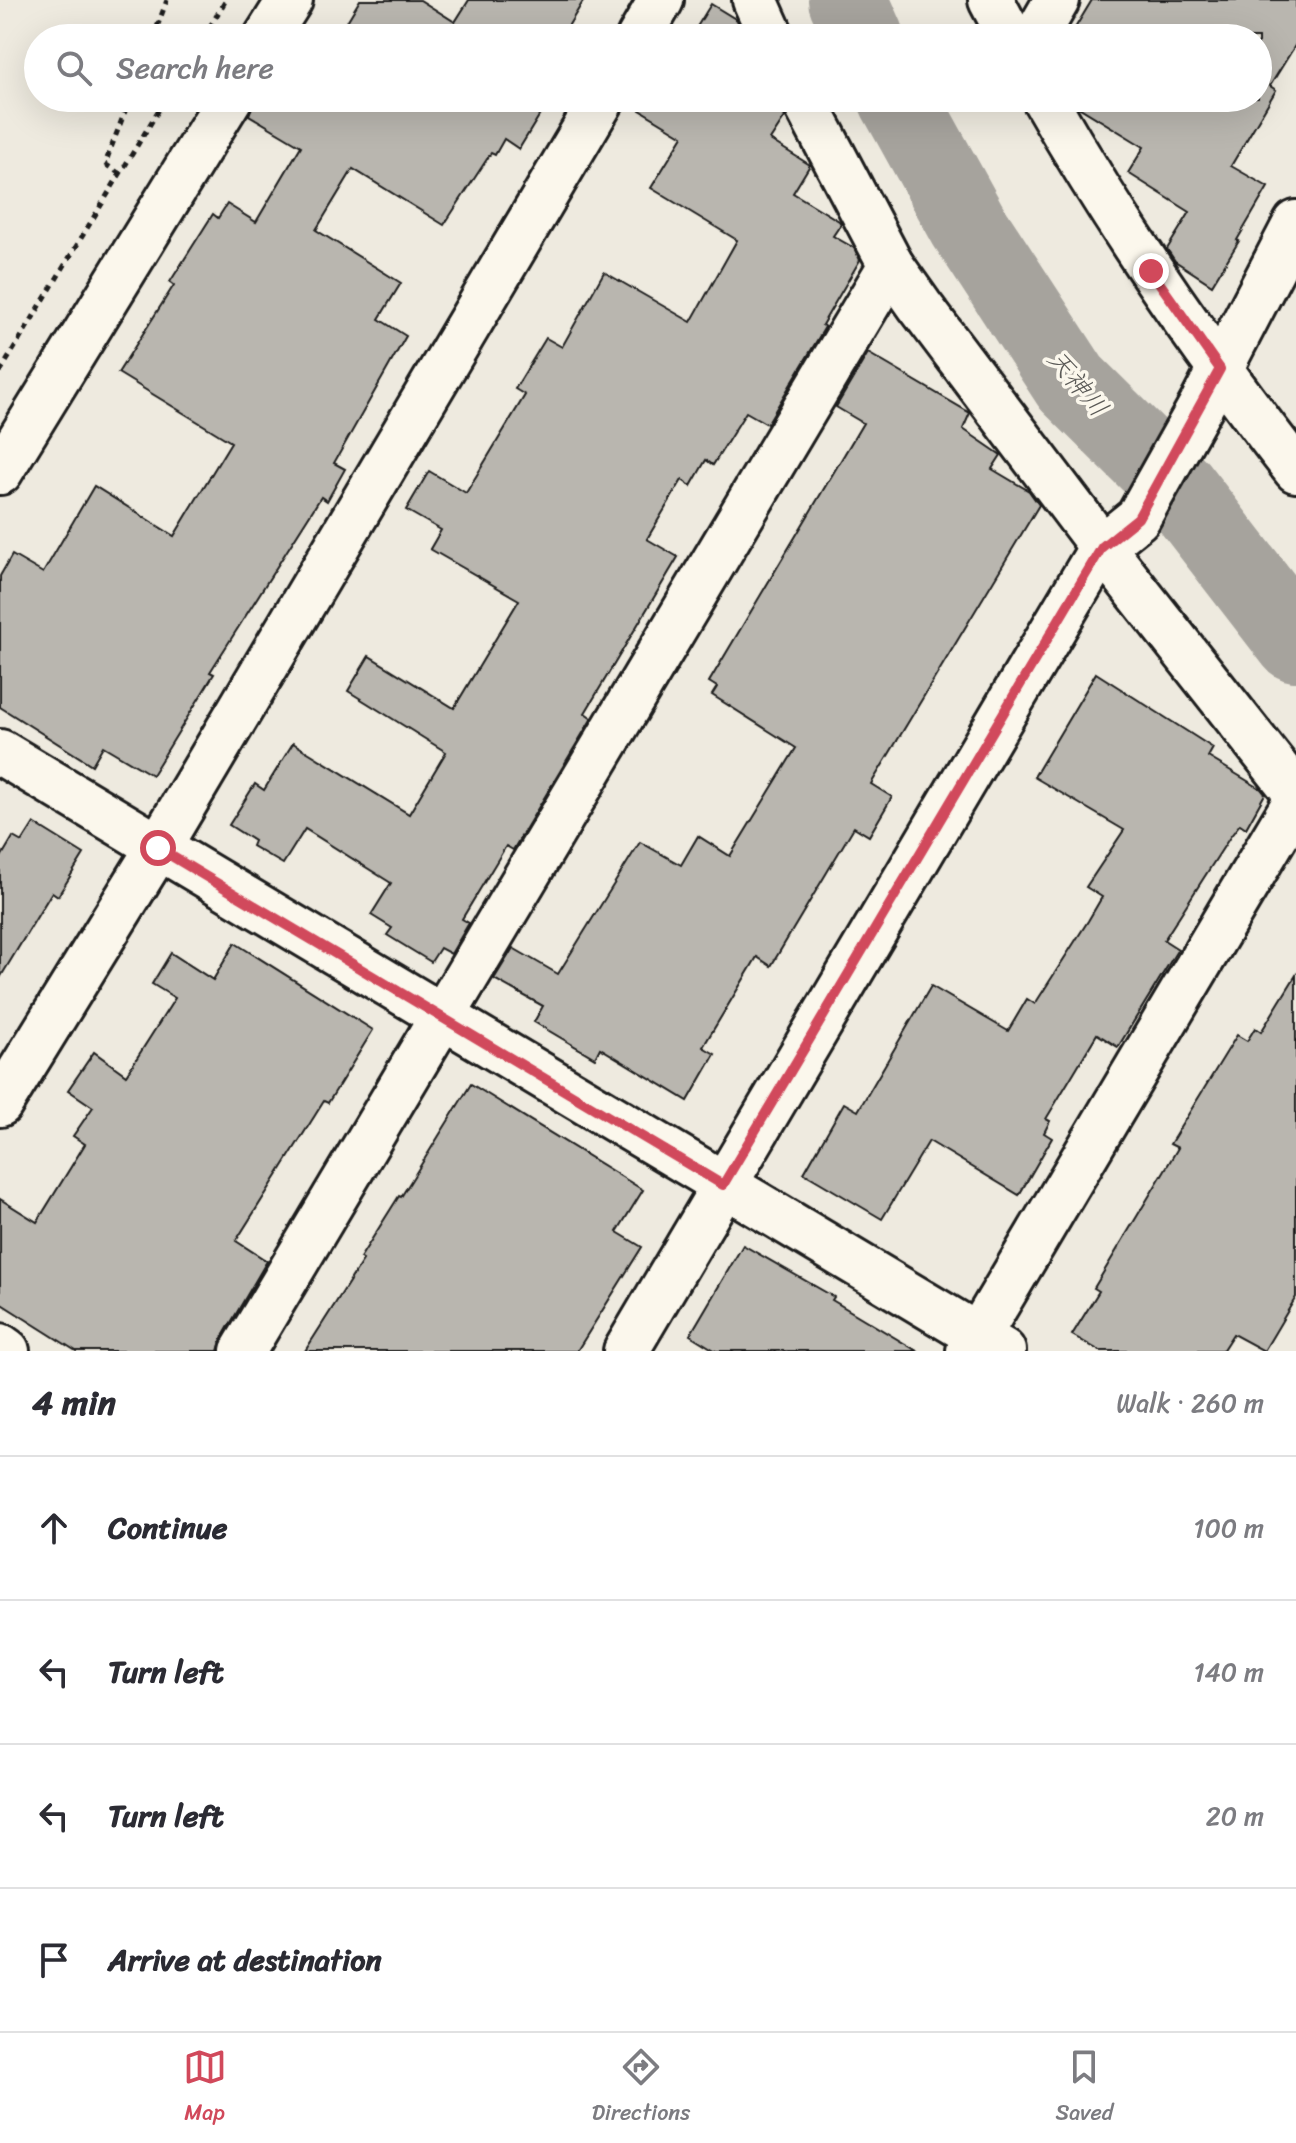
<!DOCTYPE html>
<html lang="en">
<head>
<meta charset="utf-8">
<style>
  :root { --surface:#fff; --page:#f7f7f7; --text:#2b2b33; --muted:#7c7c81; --line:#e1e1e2; --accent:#d1495b }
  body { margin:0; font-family:Sriracha,"Klee One",sans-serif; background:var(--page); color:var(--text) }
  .stop { position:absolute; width:24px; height:24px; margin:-18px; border:6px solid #d1495b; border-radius:50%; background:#fff }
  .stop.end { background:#d1495b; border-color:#fff; box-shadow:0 2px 8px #0008 }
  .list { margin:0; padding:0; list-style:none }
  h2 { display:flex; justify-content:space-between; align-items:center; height:104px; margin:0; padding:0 32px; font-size:34px }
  h2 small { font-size:26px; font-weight:400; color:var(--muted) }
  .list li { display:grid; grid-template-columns:52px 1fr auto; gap:24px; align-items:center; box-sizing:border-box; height:144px; padding:0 32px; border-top:2px solid var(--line) }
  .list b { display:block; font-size:30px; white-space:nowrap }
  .list em { font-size:26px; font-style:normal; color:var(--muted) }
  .icon { flex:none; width:44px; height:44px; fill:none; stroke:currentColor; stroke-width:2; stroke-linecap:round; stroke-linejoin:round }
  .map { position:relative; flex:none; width:1296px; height:1351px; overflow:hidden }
  .search { position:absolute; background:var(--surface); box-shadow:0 8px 32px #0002; left:24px; right:24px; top:24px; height:88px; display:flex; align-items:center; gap:20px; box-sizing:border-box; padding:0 28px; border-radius:44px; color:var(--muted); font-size:30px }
  .sheet { height:680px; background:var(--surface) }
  nav { display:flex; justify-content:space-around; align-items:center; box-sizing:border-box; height:112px; border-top:2px solid var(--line); background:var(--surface); font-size:22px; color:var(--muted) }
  nav a { display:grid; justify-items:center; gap:4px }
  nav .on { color:var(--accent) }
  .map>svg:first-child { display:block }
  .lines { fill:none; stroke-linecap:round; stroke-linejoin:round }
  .river { stroke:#a6a39d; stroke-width:80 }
  .building { fill:#b9b6af; stroke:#1c1c1c; stroke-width:2 }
  .minor-casing { stroke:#1c1c1c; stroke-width:50 }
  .path { stroke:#1c1c1c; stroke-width:5; stroke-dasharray:6 6; stroke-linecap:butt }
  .minor { stroke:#fbf7ec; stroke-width:44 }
  .route { stroke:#d1495b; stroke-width:10 }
  .labels { text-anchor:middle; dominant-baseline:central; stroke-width:7; stroke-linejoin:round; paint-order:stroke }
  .water-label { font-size:26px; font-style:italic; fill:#5a5956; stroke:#fbf7ec }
</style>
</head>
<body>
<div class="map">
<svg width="1296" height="1351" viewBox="0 0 1296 1351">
  <rect width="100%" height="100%" fill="#eeeadf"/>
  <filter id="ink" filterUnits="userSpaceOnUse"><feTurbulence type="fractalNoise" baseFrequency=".0125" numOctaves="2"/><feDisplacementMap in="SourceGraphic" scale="16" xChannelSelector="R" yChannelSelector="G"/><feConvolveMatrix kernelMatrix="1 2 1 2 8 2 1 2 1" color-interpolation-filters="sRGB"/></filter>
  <g filter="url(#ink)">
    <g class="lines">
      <g class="river">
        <path d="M848 0 865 38"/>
        <path d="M898 98 968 225 1071 383 1177 488 1296 642"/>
      </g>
    </g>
    <g class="building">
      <path d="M360 0H420L455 22 469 0H584L561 38H337Z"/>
      <path d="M1092 0H1296V44L1270 86 1276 90 1231 166 1268 187 1237 240 1239 241 1212 285 1175 261 1167 249 1190 212 1128 173 1144 147 1077 106 1075 101 1076 98H1258V38H1069Z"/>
      <path d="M711 4 737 20 743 34 741 38H690Z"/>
      <path d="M255 98H550L519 149 504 139 495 155 491 153 444 225 353 169 316 230 401 283 379 319 406 336 334 463 345 469 327 501 321 497 210 672 214 674 152 775 103 746 92 765 0 707V576L12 555 43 573 94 486 174 536 231 442 118 373 174 285 170 282 213 214 218 218 227 204 256 222 301 146 249 115Z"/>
      <path d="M628 98H775L785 117 770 140 810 165 793 193 839 221 841 224 833 236 854 248 860 260 822 325 825 327 767 424 746 412 713 465 706 460 691 486 682 480 647 539 678 557 585 713 592 718 513 850 506 846 462 919 469 923 451 954 440 948 431 962 387 935 392 928 371 915 391 883 305 829 283 864 252 846 254 841 229 825 255 784 264 790 293 743 409 814 446 752 348 691 369 656 454 708 519 600 430 549 441 530 406 510 429 471 466 493 525 395 515 389 546 338 562 347 604 272 691 322 737 240 651 188 683 136 627 102Z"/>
      <path d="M868 353 970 413 963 429 1001 455 992 469 1029 491 1039 505 871 784 892 797 869 836 854 827 771 966 757 957 703 1047 715 1054 688 1101 600 1048 595 1058 534 1022 543 1006 494 979 513 948 558 974 640 842 681 865 698 836 730 856 796 748 712 695 717 687 709 682 863 423 836 407Z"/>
      <path d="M1096 673 1213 748 1208 757 1261 789 1265 794 1246 828 1240 824 1230 837 1164 940 1178 949 1118 1047 1097 1034 1046 1119 1050 1121 1044 1133 1052 1138 1019 1195 929 1141 882 1219 804 1173 844 1103 858 1111 931 986 1008 1031 1027 999 1035 1004 1088 921 1102 897 1086 887 1124 830 1034 777Z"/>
      <path d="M34 823 84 854 58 896 52 892 0 978V859L13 837 22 842Z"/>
      <path d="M235 943 373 1030 328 1103 324 1101 236 1241 267 1261 222 1338 218 1351H76L0 1303V1199L37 1222 85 1144 73 1136 93 1107 68 1090 94 1052 126 1075 175 998 152 984 171 953 213 980Z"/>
      <path d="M1296 975V1297L1264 1351 1233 1334 1222 1351H1100L1072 1335 1099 1291 1094 1288 1178 1148 1170 1144 1237 1035 1247 1041 1255 1028 1261 1032Z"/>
      <path d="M471 1084 643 1190 617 1232 642 1247 577 1351H305L363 1260 360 1258 399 1196 401 1197Z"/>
      <path d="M743 1245 834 1297 832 1300 917 1351H716L690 1335Z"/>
    </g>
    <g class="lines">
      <defs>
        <g id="minor">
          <path d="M755 0 772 38"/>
          <path d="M991 0 1011 38"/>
          <path d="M266 38 290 0"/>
          <path d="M639 38 661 0"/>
          <path d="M1035 38 1057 0"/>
          <path d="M803 98 891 265 920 306 1102 547 1296 793"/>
          <path d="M1044 98C1118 228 1204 352 1296 470"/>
          <path d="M0 472 230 98"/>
          <path d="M0 752 1003 1351"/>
          <path d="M0 1104 158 848 603 98"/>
          <path d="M0 1346 7 1351"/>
          <path d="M243 1351 891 265"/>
          <path d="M626 1351 1102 547 1138 518 1203 402 1296 223"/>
          <path d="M969 1351 1296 801"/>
        </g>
      </defs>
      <use href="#minor" class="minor-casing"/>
      <g class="path">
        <path d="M153 38 167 0"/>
        <path d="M203 38 226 0"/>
        <path d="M120 174 105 164 130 98"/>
        <path d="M0 372 166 98"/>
      </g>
      <use href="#minor" class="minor"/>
    </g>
  </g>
  <g class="lines" filter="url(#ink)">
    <path class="route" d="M158 848 723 1185 1102 547 1138 518 1220 369 1151 271"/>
  </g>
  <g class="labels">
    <g class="water-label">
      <text transform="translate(1078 383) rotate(50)">天神川</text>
    </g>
  </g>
</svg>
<div class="stop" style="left:158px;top:848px"></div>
<div class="stop end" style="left:1151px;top:271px"></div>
<div class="search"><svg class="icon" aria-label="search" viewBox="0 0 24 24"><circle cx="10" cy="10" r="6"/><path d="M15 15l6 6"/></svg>Search here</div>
</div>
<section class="sheet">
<h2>4 min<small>Walk · 260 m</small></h2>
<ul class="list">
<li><svg class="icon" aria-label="ahead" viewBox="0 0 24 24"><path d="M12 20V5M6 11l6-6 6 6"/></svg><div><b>Continue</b></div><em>100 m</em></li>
<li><svg class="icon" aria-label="left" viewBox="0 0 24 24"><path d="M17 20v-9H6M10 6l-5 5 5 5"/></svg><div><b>Turn left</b></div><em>140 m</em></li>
<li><svg class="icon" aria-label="left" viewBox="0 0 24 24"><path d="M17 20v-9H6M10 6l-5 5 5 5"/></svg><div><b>Turn left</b></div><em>20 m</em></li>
<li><svg class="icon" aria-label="arrive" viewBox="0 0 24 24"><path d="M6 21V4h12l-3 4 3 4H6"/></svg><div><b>Arrive at destination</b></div></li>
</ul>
</section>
<nav>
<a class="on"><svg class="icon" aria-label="map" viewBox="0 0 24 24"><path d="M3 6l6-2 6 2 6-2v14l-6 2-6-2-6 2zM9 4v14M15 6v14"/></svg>Map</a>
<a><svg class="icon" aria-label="directions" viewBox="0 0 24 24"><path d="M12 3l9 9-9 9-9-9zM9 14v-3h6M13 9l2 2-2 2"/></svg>Directions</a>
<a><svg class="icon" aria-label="saved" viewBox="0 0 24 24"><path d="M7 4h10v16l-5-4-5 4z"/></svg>Saved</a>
</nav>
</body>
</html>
